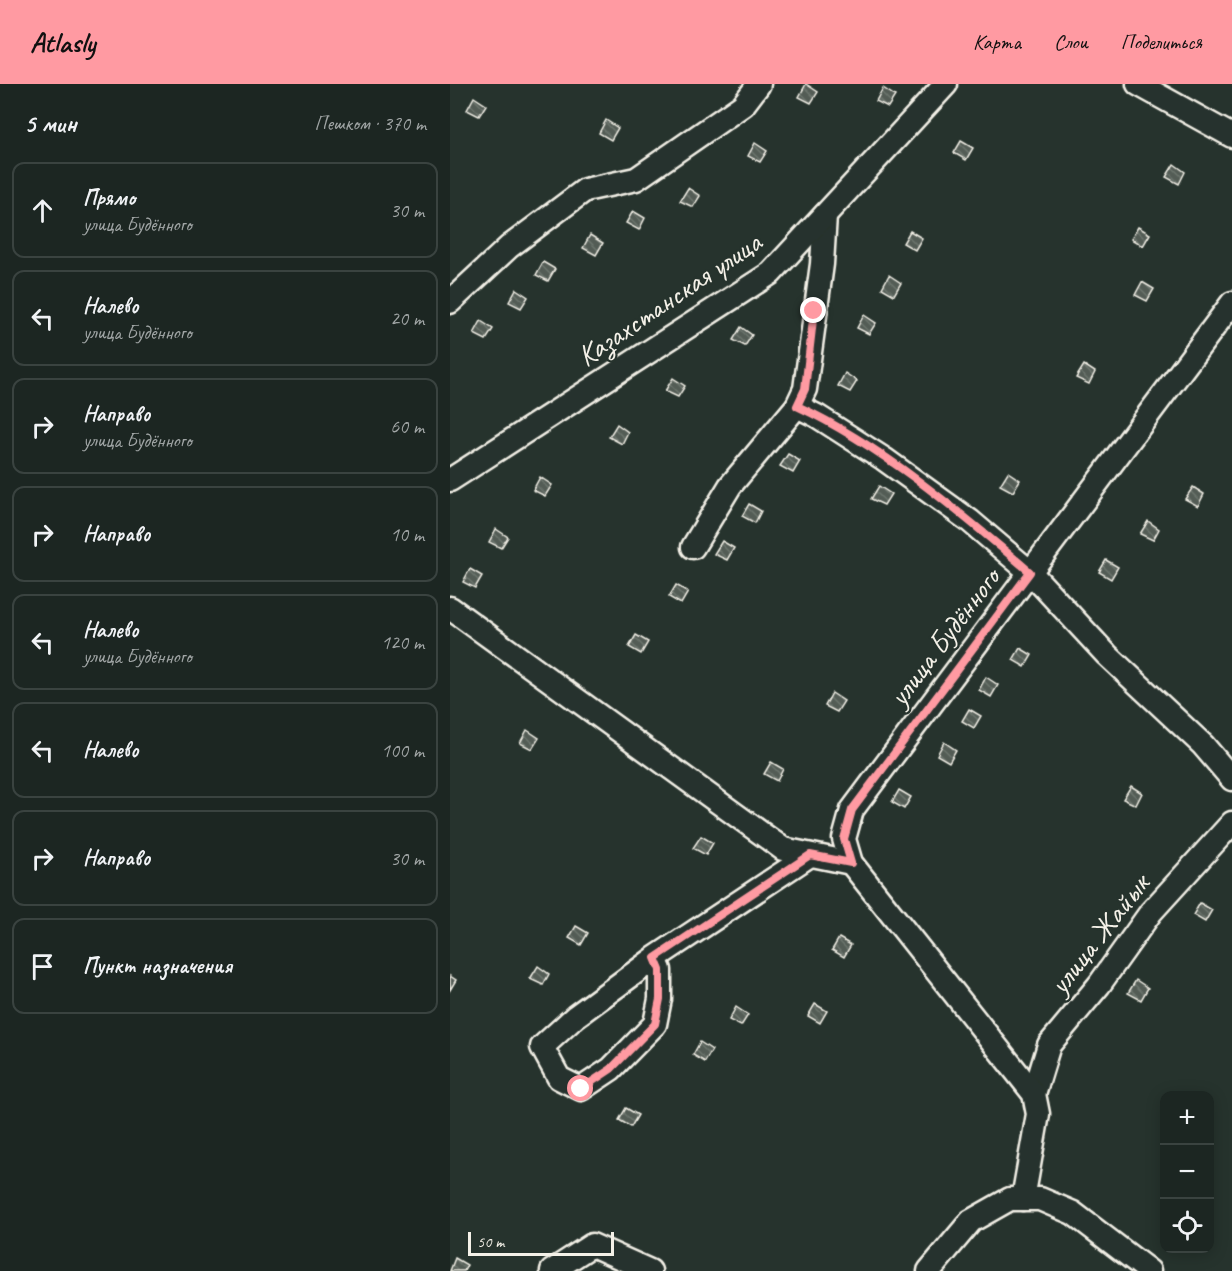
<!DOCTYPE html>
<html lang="ru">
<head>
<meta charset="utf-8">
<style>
  :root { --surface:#1c2622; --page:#29322f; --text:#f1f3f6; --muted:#a0a5a5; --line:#3a4340; --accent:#ff9aa2 }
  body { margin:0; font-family:Caveat,sans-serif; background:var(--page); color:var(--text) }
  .controls { position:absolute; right:18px; bottom:18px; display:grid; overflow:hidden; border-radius:12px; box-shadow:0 3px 15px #0003 }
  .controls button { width:54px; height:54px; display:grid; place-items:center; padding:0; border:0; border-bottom:2px solid var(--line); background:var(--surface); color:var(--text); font:30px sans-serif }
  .scale { position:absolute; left:18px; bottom:15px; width:146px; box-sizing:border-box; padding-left:6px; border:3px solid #f4f1e8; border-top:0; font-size:16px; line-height:21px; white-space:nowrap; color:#f4f1e8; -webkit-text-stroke:4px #26332d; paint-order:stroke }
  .stop { position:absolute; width:18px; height:18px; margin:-14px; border:4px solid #ff9aa2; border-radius:50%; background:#fff }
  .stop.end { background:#ff9aa2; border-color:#fff; box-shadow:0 2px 6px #0008 }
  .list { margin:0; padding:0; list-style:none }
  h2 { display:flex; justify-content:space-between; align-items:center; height:78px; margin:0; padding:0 24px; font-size:26px }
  h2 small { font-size:20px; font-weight:400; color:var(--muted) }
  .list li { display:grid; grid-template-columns:39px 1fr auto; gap:18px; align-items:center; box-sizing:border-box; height:96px; margin:0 12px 12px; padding:0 12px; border:2px solid var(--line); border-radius:12px }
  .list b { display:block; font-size:22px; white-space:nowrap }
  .list p { margin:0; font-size:20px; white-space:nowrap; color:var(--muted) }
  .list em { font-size:20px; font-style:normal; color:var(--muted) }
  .icon { flex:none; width:33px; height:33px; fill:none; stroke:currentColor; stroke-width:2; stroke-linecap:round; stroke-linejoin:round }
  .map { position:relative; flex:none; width:782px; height:1187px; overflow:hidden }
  header { display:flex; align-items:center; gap:36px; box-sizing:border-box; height:84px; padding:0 30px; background:var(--accent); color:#111 }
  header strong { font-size:28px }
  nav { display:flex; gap:33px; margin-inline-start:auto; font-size:21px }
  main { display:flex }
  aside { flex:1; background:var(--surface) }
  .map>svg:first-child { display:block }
  .building { fill:url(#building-back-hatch); stroke:#f4f1e8; stroke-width:1.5 }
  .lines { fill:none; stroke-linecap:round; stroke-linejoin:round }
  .minor-casing { stroke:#f4f1e8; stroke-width:27 }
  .minor { stroke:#26332d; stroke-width:22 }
  .route { stroke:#ff9aa2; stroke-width:8 }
  .labels { text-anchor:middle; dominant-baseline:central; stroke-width:4.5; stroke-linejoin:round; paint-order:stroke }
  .street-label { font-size:30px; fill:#f4f1e8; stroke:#26332d }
</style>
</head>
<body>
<header>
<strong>Atlasly</strong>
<nav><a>Карта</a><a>Слои</a><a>Поделиться</a></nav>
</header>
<main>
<aside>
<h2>5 мин<small>Пешком · 370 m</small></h2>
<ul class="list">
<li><svg class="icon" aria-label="ahead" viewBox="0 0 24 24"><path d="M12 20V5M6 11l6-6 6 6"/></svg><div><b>Прямо</b><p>улица Будённого</p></div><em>30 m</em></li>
<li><svg class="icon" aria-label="left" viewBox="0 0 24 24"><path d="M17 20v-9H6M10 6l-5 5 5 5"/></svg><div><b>Налево</b><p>улица Будённого</p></div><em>20 m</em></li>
<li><svg class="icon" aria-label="right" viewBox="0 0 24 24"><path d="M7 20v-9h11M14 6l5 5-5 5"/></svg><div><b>Направо</b><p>улица Будённого</p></div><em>60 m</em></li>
<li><svg class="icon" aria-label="right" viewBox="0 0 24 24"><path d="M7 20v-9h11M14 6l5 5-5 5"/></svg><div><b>Направо</b></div><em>10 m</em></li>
<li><svg class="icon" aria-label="left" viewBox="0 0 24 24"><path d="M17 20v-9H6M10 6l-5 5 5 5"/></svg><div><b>Налево</b><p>улица Будённого</p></div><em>120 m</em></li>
<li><svg class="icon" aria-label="left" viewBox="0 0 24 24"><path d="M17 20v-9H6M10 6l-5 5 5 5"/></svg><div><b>Налево</b></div><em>100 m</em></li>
<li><svg class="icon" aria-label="right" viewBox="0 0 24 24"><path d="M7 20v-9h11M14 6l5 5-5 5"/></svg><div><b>Направо</b></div><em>30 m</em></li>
<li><svg class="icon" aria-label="arrive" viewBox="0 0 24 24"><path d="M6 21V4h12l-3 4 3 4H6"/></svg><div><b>Пункт назначения</b></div></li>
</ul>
</aside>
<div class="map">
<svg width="782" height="1187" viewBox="0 0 782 1187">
  <defs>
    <pattern id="building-back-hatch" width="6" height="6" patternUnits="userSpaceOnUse" patternTransform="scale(1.5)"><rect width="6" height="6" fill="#525c55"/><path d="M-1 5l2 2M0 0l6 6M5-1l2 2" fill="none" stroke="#6c746d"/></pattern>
  </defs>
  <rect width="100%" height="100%" fill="#26332d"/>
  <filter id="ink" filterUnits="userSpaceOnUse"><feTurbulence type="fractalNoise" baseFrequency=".0167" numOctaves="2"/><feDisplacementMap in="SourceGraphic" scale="12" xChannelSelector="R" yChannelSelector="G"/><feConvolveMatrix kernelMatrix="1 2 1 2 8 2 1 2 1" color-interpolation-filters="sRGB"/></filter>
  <g filter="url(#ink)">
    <g class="building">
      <path d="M356 0 368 8 361 19 349 13Z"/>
      <path d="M433 4 445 12 438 23 426 17Z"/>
      <path d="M24 13 36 21 29 32 17 26Z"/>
      <path d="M156 36 168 44 161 56 149 49Z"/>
      <path d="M511 57 523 64 516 76 504 69Z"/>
      <path d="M305 59 317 67 310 78 298 72Z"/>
      <path d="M724 80 735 88 729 100 716 93Z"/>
      <path d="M238 104 250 112 243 123 230 117Z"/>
      <path d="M183 127 195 134 189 146 176 139Z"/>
      <path d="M688 143 700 150 693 162 681 155Z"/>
      <path d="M460 147 472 154 465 166 453 159Z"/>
      <path d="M140 151 153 159 146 171 133 164Z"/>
      <path d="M93 178 105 185 98 197 86 191Z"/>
      <path d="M439 191 451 199 444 211 432 204Z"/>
      <path d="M692 198 704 205 697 217 685 211Z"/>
      <path d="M66 205 78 213 71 224 59 218Z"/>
      <path d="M414 231 426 239 419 250 407 244Z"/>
      <path d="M31 237 43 245 36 256 24 250Z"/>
      <path d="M291 243 302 251 295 262 283 256Z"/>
      <path d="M634 281 645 288 639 300 626 294Z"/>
      <path d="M395 289 407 297 400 308 388 302Z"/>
      <path d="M223 294 235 302 228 313 215 307Z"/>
      <path d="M167 340 178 348 172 360 159 353Z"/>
      <path d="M338 370 350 377 343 389 330 382Z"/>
      <path d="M558 388 570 396 563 408 550 401Z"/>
      <path d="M90 393 102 401 95 412 83 406Z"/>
      <path d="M429 402 441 410 434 421 421 415Z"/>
      <path d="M743 403 754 410 748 422 735 415Z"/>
      <path d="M299 420 311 427 305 439 292 432Z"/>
      <path d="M698 437 709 445 703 456 690 450Z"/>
      <path d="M46 445 58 453 51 464 39 458Z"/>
      <path d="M272 457 284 464 277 476 264 470Z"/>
      <path d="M656 476 668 483 661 495 649 488Z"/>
      <path d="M20 485 32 492 25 504 13 498Z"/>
      <path d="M226 501 238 508 231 520 219 513Z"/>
      <path d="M186 551 198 558 191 570 179 563Z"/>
      <path d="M570 564 582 571 575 583 563 576Z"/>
      <path d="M536 593 548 601 541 613 529 606Z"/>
      <path d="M382 609 394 617 387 628 375 622Z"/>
      <path d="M519 625 531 632 524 644 512 637Z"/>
      <path d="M77 646 89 654 82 665 70 659Z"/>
      <path d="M494 658 506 666 499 678 487 671Z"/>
      <path d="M321 678 333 685 327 697 314 690Z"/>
      <path d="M681 702 692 709 686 721 673 715Z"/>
      <path d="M449 706 461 713 454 725 442 718Z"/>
      <path d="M251 752 263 759 256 771 243 764Z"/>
      <path d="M750 819 762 826 755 838 743 831Z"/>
      <path d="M126 842 138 849 131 861 119 854Z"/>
      <path d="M389 854 401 861 394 873 382 866Z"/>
      <path d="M88 882 99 890 93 901 80 895Z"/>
      <path d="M0 892 6 896 0 906Z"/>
      <path d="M686 896 698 904 691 916 678 909Z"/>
      <path d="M365 920 377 927 370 939 358 932Z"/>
      <path d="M286 923 298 931 291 942 279 936Z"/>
      <path d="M250 958 262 966 255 978 243 971Z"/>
      <path d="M176 1024 188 1031 181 1043 169 1036Z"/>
      <path d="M5 1174 17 1181 14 1187H0Z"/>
    </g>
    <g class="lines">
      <defs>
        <g id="minor">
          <path d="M688 0 782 52"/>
          <path d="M0 218 59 163 135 106 186 95 293 21 309 0"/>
          <path d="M347 322 355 305 372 180 375 131"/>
          <path d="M0 396 321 189 496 0"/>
          <path d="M243 463 280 402 347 322 367 332 434 375 520 437 580 488 657 571 753 661 782 695"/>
          <path d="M0 524 333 765 401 779"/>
          <path d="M205 874 210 886V915L205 940 161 985 131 1005 109 994 92 963 126 932 205 874 360 771"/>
          <path d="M584 1010 599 961 649 901 701 828 782 739"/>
          <path d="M573 1115 588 1030 584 1010 401 779 394 755 402 726 782 219"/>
          <path d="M102 1187 142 1161 200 1187"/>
          <path d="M479 1187 521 1137 560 1115H590L623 1129 699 1187"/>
        </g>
      </defs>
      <use href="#minor" class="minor-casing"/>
      <use href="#minor" class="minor"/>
    </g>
  </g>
  <g class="lines" filter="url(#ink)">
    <path class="route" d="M131 1005 161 985 205 940 210 915V886L205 874 360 771 401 779 394 755 402 726 580 488C510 428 431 361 347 322L355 305 364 227"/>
  </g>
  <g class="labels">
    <g class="street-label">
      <text transform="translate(219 215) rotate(-34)">Казахстанская улица</text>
      <text transform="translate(494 553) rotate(-53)">улица Будённого</text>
      <text transform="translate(649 850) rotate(-52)">улица Жайык</text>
    </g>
  </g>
</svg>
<div class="controls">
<button>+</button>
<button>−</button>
<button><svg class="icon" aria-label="locate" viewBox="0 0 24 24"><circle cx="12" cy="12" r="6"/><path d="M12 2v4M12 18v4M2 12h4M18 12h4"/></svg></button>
</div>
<div class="scale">50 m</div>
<div class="stop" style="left:131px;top:1005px"></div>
<div class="stop end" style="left:364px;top:227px"></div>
</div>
</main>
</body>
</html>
